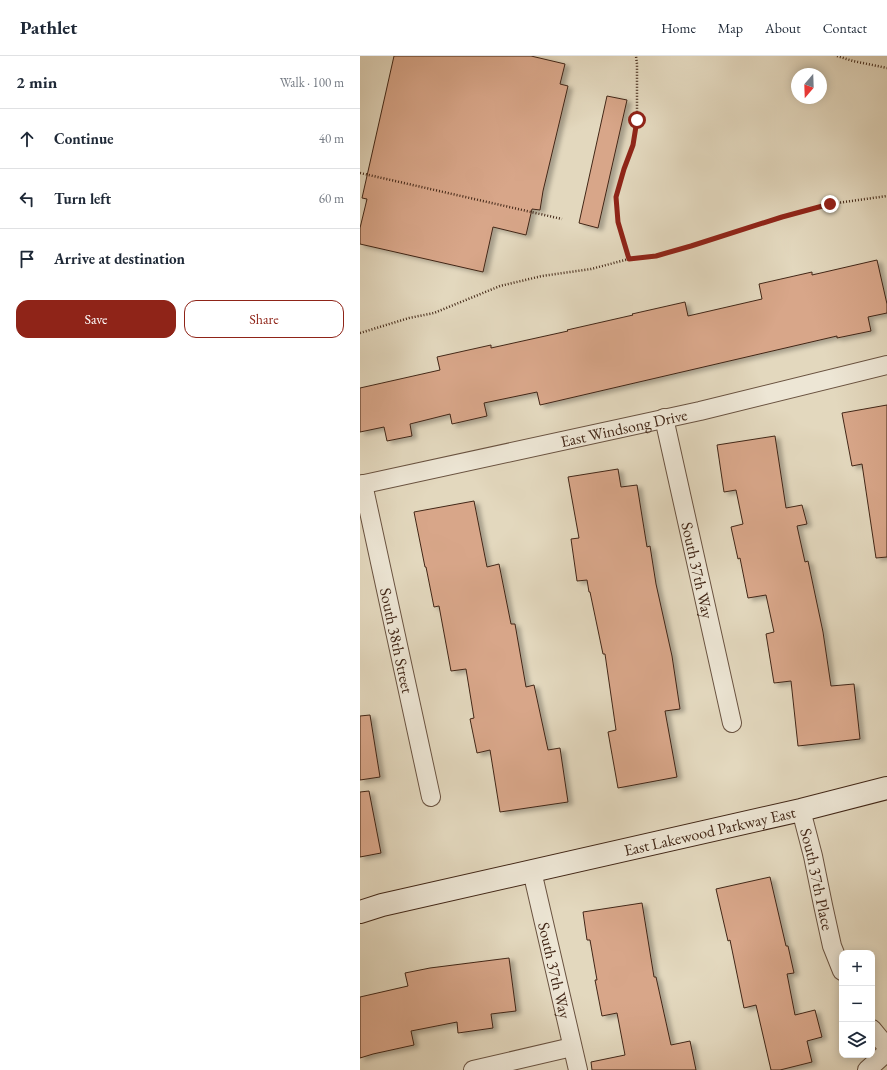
<!DOCTYPE html>
<html lang="en">
<head>
<meta charset="utf-8">
<style>
  :root { --surface:#fff; --page:#f6f6f7; --text:#1f2937; --muted:#747a83; --line:#e0e1e3; --accent:#8f2418 }
  body { margin:0; font-family:"EB Garamond",serif; background:var(--page); color:var(--text) }
  .controls { position:absolute; right:12px; bottom:12px; display:grid; overflow:hidden; border-radius:8px; box-shadow:0 2px 10px #0003 }
  .controls button { width:36px; height:36px; display:grid; place-items:center; padding:0; border:0; border-bottom:1px solid var(--line); background:var(--surface); color:var(--text); font:20px sans-serif }
  .compass { position:absolute; left:431px; top:12px; width:36px; height:36px; border-radius:50%; background:var(--surface); box-shadow:0 2px 10px #0003; rotate:199deg }
  .stop { position:absolute; width:12px; height:12px; margin:-9px; border:3px solid #8f2418; border-radius:50%; background:#fff }
  .stop.end { background:#8f2418; border-color:#fff; box-shadow:0 1px 4px #0008 }
  .list { margin:0; padding:0; list-style:none }
  h2 { display:flex; justify-content:space-between; align-items:center; height:52px; margin:0; padding:0 16px; font-size:17px }
  h2 small { font-size:13px; font-weight:400; color:var(--muted) }
  .list li { display:grid; grid-template-columns:26px 1fr auto; gap:12px; align-items:center; box-sizing:border-box; height:60px; padding:0 16px; border-top:1px solid var(--line) }
  .list b { display:block; font-size:15px; white-space:nowrap }
  .list em { font-size:13px; font-style:normal; color:var(--muted) }
  .actions { display:flex; gap:8px; padding:12px 16px }
  .actions a { flex:1; padding:9px 0; border:1px solid var(--accent); border-radius:12px; text-align:center; font-size:14px; color:var(--accent) }
  .actions .main { background:var(--accent); color:#fff }
  .icon { flex:none; width:22px; height:22px; fill:none; stroke:currentColor; stroke-width:2; stroke-linecap:round; stroke-linejoin:round }
  .map { position:relative; flex:none; width:527px; height:1014px; overflow:hidden }
  header { display:flex; align-items:center; gap:24px; box-sizing:border-box; height:56px; padding:0 20px; background:var(--surface); border-bottom:1px solid var(--line) }
  header strong { font-size:19px }
  nav { display:flex; gap:22px; margin-inline-start:auto; font-size:14px }
  main { display:flex }
  aside { flex:1; background:var(--surface) }
  .map>svg:first-child { display:block }
  .building { fill:#d8a689; stroke:#422717; filter:url(#shadow) }
  .lines { fill:none; stroke-linecap:round; stroke-linejoin:round }
  .street-casing { stroke:#6a5341; stroke-width:20 }
  .secondary-casing { stroke:#422717; stroke-width:24 }
  .path { stroke:#422717; stroke-width:2.5; stroke-dasharray:1 2; stroke-linecap:butt }
  .street { stroke:#ede6d5; stroke-width:18 }
  .secondary { stroke:#ede6d5; stroke-width:22 }
  .route { stroke:#8f2418; stroke-width:5 }
  .labels { text-anchor:middle; dominant-baseline:central; stroke-width:4; stroke-linejoin:round; paint-order:stroke }
  .street-label { font-size:16px; fill:#422717; stroke:#ede6d5 }
</style>
</head>
<body>
<header>
<strong>Pathlet</strong>
<nav><a>Home</a><a>Map</a><a>About</a><a>Contact</a></nav>
</header>
<main>
<aside>
<h2>2 min<small>Walk · 100 m</small></h2>
<ul class="list">
<li><svg class="icon" aria-label="ahead" viewBox="0 0 24 24"><path d="M12 20V5M6 11l6-6 6 6"/></svg><div><b>Continue</b></div><em>40 m</em></li>
<li><svg class="icon" aria-label="left" viewBox="0 0 24 24"><path d="M17 20v-9H6M10 6l-5 5 5 5"/></svg><div><b>Turn left</b></div><em>60 m</em></li>
<li><svg class="icon" aria-label="arrive" viewBox="0 0 24 24"><path d="M6 21V4h12l-3 4 3 4H6"/></svg><div><b>Arrive at destination</b></div></li>
</ul>
<div class="actions"><a class="main">Save</a><a>Share</a></div>
</aside>
<div class="map">
<svg width="527" height="1014" viewBox="0 0 527 1014">
  <defs>
    <filter id="shadow"><feDropShadow dx="4.5" dy="2.5" stdDeviation="2" flood-color="#0004"/></filter>
  </defs>
  <rect width="100%" height="100%" fill="#e3d8be"/>
  <filter id="stains"><feTurbulence type="fractalNoise" baseFrequency=".005" numOctaves="4"/><feColorMatrix values="0 0 0 0 .2 0 0 0 0 .09 0 0 0 0 .02 0 0 0 .5 -.17"/></filter>
  <radialGradient id="worn" r=".72"><stop offset=".6" stop-color="#630" stop-opacity="0"/><stop offset="1" stop-color="#630" stop-opacity=".3"/></radialGradient>
  <g class="building">
    <path d="M34 0H171L205 8 200 28 208 30 183 135 180 154 172 153 166 179 133 171 123 216 0 188V172L7 143 2 142Z"/>
    <path d="M247 40 267 44 238 172 219 167Z"/>
    <path d="M517 204 527 248V257L508 261 511 275 477 282V280L180 349 177 336 124 347 127 360 92 368 90 358 50 368 52 380 27 385 24 371 0 376V332L80 314 77 301 131 289V292L208 275 207 274 273 259 272 258 325 246 328 260 402 243 399 228 452 216V219Z"/>
    <path d="M527 349V501L516 502 502 408 492 410 482 357Z"/>
    <path d="M415 380 426 452 442 449 447 468 437 470 445 506 448 505 463 576 471 630 494 628 500 683 438 690 431 625 414 627 406 578 414 576 406 539 388 542 380 502 378 503 371 471 383 468 376 434 364 436 357 389Z"/>
    <path d="M258 413 261 431 277 429 287 491 290 490 296 528 312 600 320 653 305 655 317 721 258 732 248 676 256 674 245 598H243L230 536H229L227 524 217 525 211 483 219 482 208 421Z"/>
    <path d="M114 445 127 511 139 508 151 568H155L166 631 174 629 188 694 200 692 208 746 140 756 130 694 117 697 110 663 114 662 106 613 91 615 79 550 74 551 66 511H65L54 456Z"/>
    <path d="M10 659 20 721 0 724V660Z"/>
    <path d="M9 735 21 797 0 801V736Z"/>
    <path d="M410 821 426 890H428L434 917 427 918 435 959 455 954 462 981 447 985 452 1006 420 1014H411L396 949 384 952 370 884 368 885 356 833Z"/>
    <path d="M282 847 294 921H296L311 989 330 985 336 1014H232L231 1006 265 999 257 957 242 960 235 924H237L230 884H227L223 856Z"/>
    <path d="M149 902 156 955 131 958 133 972 98 977 97 966 51 975 54 989 13 998 0 1002V941L48 930 45 917 70 912Z"/>
  </g>
  <g class="lines">
    <defs>
      <g id="street">
        <path id="s1" d="M304 362 372 667"/>
        <path id="s2" d="M3 428 71 741"/>
        <path id="s3" d="M0 429 340 355 527 309"/>
        <path id="s4" d="M441 754 453 800 463 849 472 890 482 915"/>
        <path id="s5" d="M172 815 218 1014"/>
        <path d="M512 973 527 991"/>
        <path d="M113 1014 212 991"/>
        <path d="M507 1014 527 996"/>
      </g>
      <g id="secondary">
        <path id="s6" d="M0 856 22 849 441 754 527 732"/>
      </g>
    </defs>
    <use href="#street" class="street-casing"/>
    <use href="#secondary" class="secondary-casing"/>
    <g class="path">
      <path d="M477 0 493 5 527 12"/>
      <path d="M0 117 202 163"/>
      <path d="M269 203 296 200 331 190 422 161 470 148 527 140"/>
      <path d="M0 277 49 262 74 257 140 230 182 220 231 213 269 203 258 166 256 141 264 113 273 89 277 64V8L276 0"/>
    </g>
    <use href="#street" class="street"/>
    <use href="#secondary" class="secondary"/>
  </g>
  <g class="lines">
    <path class="route" d="M277 64 273 89 264 113 256 141 258 166 269 203 296 200 331 190 422 161 470 148"/>
  </g>
  <g class="labels">
    <g class="street-label">
      <text stroke="none"><textPath href="#s3" startOffset="270">East Windsong Drive</textPath></text>
      <text stroke="none"><textPath href="#s1" startOffset="156">South 37th Way</textPath></text>
      <text stroke="none"><textPath href="#s2" startOffset="160">South 38th Street</textPath></text>
      <text stroke="none"><textPath href="#s6" startOffset="359">East Lakewood Parkway East</textPath></text>
      <text stroke="none"><textPath href="#s4" startOffset="71">South 37th Place</textPath></text>
      <text stroke="none"><textPath href="#s5" startOffset="102">South 37th Way</textPath></text>
    </g>
  </g>
  <rect width="100%" height="100%" filter="url(#stains)"/>
  <rect width="100%" height="100%" fill="url(#worn)"/>
</svg>
<div class="controls">
<button>+</button>
<button>−</button>
<button><svg class="icon" aria-label="layers" viewBox="0 0 24 24"><path d="M12 4l9 5-9 5-9-5zM3 14l9 5 9-5"/></svg></button>
</div>
<svg class="compass" viewBox="-18 -18 36 36"><path d="M0-13l5 13h-10z" fill="#e53935"/><path d="M0 13l5-13h-10z" fill="#747a83"/></svg>
<div class="stop" style="left:277px;top:64px"></div>
<div class="stop end" style="left:470px;top:148px"></div>
</div>
</main>
</body>
</html>
